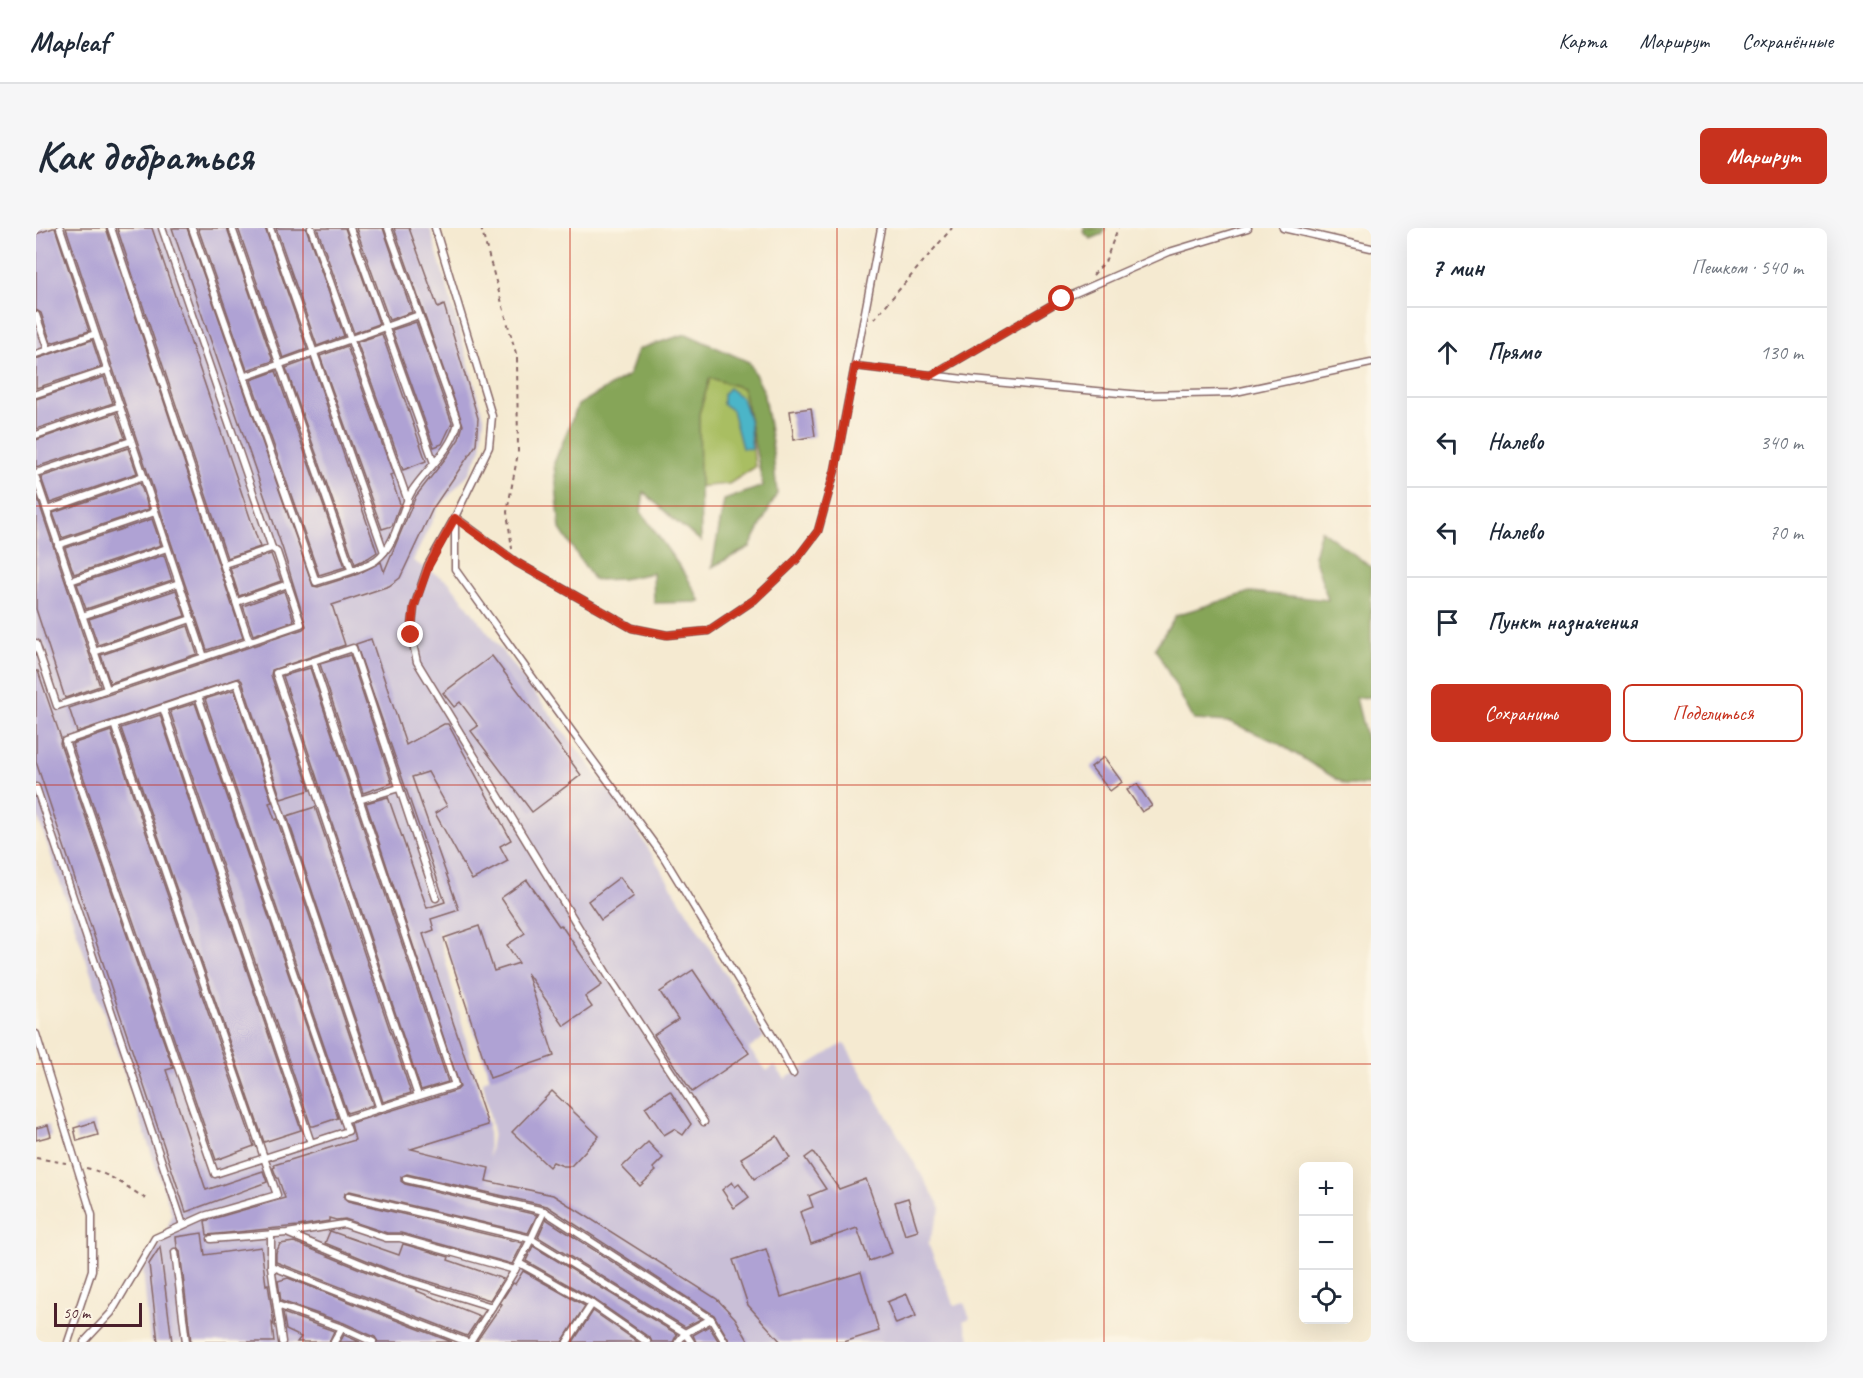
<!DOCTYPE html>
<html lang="ru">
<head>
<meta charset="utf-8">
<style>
  :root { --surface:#fff; --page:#f6f6f7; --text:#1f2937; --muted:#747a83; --line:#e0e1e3; --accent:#c8321e }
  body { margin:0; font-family:Caveat,sans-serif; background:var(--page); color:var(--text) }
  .controls { position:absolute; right:18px; bottom:18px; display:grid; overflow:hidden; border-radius:9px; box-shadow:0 6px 24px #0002 }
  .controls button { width:54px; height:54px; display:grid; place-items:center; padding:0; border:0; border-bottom:2px solid var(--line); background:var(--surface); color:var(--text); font:30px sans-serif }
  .scale { position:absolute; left:18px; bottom:15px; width:88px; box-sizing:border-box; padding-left:6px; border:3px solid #4a1f2b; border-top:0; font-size:16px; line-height:21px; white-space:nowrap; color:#4a1f2b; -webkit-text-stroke:4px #fcf5e5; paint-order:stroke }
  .stop { position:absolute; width:18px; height:18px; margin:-14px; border:4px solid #c8321e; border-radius:50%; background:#fff }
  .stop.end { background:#c8321e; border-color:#fff; box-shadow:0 2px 6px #0008 }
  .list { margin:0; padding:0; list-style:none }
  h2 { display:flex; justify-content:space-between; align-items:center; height:78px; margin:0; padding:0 24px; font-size:26px }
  h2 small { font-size:20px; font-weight:400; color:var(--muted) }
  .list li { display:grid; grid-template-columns:39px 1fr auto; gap:18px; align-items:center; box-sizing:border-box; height:90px; padding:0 24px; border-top:2px solid var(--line) }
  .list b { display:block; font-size:22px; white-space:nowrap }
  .list em { font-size:20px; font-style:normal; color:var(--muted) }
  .actions { display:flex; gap:12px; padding:18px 24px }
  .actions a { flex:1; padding:14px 0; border:2px solid var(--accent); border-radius:9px; text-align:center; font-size:21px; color:var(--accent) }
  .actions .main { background:var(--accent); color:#fff }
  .icon { flex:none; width:33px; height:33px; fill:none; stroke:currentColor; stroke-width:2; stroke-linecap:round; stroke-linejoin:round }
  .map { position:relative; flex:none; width:1335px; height:1114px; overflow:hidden; border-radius:9px }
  header { display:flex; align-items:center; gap:36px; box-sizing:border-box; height:84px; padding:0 30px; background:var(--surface); border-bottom:2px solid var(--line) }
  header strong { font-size:28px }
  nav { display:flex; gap:33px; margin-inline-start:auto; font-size:21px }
  .intro { display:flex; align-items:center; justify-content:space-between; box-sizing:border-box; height:144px; padding:0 36px }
  h1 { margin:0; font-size:42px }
  .button { padding:15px 27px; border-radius:9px; background:var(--accent); color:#fff; font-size:21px; font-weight:700 }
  main { display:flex; gap:36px; padding:0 36px }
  aside { flex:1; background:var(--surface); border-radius:9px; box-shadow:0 6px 24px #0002 }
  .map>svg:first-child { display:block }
  .industrial { fill:#c9bfd7; fill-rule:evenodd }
  .green { fill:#a9be62; stroke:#7a6e46; stroke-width:1.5 }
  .forest { fill:#86a558; stroke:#686242; stroke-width:1.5 }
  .water { fill:#4bb5c8; stroke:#4a6a7a; stroke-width:1.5 }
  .building { fill:#afa2d4 }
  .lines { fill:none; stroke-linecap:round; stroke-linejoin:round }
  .lane-casing { stroke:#866665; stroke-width:9 }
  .path { stroke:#866665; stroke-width:2; stroke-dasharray:4.5 4.5; stroke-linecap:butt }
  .lane { stroke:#fff; stroke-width:6 }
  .route { stroke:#c8321e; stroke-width:8 }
  .grid { fill:none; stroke:#c8321e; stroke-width:1.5; stroke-opacity:0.55 }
</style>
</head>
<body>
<header>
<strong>Mapleaf</strong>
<nav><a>Карта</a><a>Маршрут</a><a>Сохранённые</a></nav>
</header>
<div class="intro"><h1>Как добраться</h1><a class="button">Маршрут</a></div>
<main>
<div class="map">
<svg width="1335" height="1114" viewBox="0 0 1335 1114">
  <rect width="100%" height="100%" fill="#fcf5e5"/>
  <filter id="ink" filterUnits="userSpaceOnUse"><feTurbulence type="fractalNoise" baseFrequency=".0167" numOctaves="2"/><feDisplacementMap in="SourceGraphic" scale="12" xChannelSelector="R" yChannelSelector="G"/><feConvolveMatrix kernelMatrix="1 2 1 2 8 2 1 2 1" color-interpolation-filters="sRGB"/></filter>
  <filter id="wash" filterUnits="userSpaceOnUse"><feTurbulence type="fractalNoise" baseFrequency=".008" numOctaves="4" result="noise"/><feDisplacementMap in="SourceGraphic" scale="24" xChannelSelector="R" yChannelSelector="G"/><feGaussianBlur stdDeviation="1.35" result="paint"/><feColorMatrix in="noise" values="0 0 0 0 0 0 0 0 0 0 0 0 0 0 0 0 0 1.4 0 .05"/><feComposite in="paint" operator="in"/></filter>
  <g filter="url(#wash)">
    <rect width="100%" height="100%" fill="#f5ead1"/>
    <path class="industrial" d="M0 0H394L448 189 445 220 434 244 402 280 377 333 413 354 591 586 728 809 713 821 731 843 738 837 749 851 808 815 905 980 892 1016 919 1078 928 1075 934 1090 927 1093 935 1114H114L107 1042 129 1009 136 986 0 583ZM401 699 408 710 454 849 447 854 457 904 453 930 452 897Z"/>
    <path class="green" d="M674 150 710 155 719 239 693 256 660 259 654 210Z"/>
    <g class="forest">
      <path d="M1048 0H1069L1067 6 1055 11 1047 4Z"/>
      <path d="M650 106 713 134 727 162 736 215 741 265 714 319 676 339 688 272 727 258 707 160 674 150 663 186 665 313 639 293 608 264 605 284 651 349 665 374 618 375 617 345 586 351 558 352 524 301 518 235 542 177 593 147 602 121Z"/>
      <path d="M1285 302 1335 339V469L1320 470 1333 522 1334 557H1310L1240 514 1194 494 1158 492 1119 420 1140 387 1215 364 1292 372 1278 328Z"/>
    </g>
    <path class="water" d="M693 160 706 170 713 191 716 221 706 220 696 182 687 176V166Z"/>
    <g id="blocks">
      <g class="building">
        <path d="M17 0H19L53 103 15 115 5 85 0 82V6Z"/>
        <path d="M30 0H70L207 410 171 422Z"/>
        <path d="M81 0H116L224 319 191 330Z"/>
        <path d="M136 0H151L277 358 282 359 322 346 345 334 348 344 380 268 413 226 423 211 427 197 358 0H373L402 80 408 77 442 190 440 217 397 280 364 350 353 358 296 377 309 417 236 442 235 447 274 562 245 571 206 453 203 450 41 504 33 480 267 401 270 398 247 322Z"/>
        <path d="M162 0H191L237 133 211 142Z"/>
        <path d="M202 0H229L271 121 247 130Z"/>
        <path d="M240 0H270L308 108 281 118Z"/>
        <path d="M281 0H309L343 96 318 105Z"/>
        <path d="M320 0H347L376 84 353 92Z"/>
        <path d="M380 94 416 195 406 216 398 219 356 102Z"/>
        <path d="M346 106 390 233 367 242 321 114Z"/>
        <path d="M56 112 65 139 0 160V131Z"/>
        <path d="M311 118 357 246 354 247 364 276 356 298 346 301 284 128Z"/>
        <path d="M275 131 341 324 332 330 319 336 250 140Z"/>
        <path d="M240 143 309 339 283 347 215 152Z"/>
        <path d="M68 149 77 175 0 201V171Z"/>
        <path d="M775 180 779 208 758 212 754 183Z"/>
        <path d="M80 185 89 210 0 239V212Z"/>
        <path d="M92 220 101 245 14 275 5 249Z"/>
        <path d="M104 255 113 281 26 310 17 285Z"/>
        <path d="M0 266 64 458 29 470 0 381Z"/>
        <path d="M116 291 125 317 38 346 29 320Z"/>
        <path d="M235 326 245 353 203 368 194 340Z"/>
        <path d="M128 327 136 352 50 381 41 356Z"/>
        <path d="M140 362 149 388 62 417 53 391Z"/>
        <path d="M248 363 258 393 217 407 207 378Z"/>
        <path d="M152 398 161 426 74 455 65 427Z"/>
        <path d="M335 411 370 517 408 496H412L475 612 464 618 472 633 436 652 399 585 411 578 392 544 376 549 423 682 395 691 398 702 387 706 452 897 375 921 453 940 450 953 517 967 681 1071 699 1090 713 1114H694L678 1087 511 978 371 946 365 949V953L369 956 501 987 492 1005 314 963 309 965 308 970 312 973 487 1015 476 1036 365 1005H351L309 991 300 992 293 990V993L262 998 171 1007 169 993 249 970 242 950H241L237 940 239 939 238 937 319 912 315 895 421 862 424 859 330 575 352 569 391 680 409 674 320 416Z"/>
        <path d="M314 427 356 555 327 565 284 436Z"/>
        <path d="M456 428 545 547 496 584 435 503 442 498 424 474 418 479 407 465Z"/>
        <path d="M274 440 412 854 385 862 247 448Z"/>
        <path d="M0 443H2L25 510 24 515 137 840 130 842 170 962 227 943 231 954 150 984 0 534Z"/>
        <path d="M198 462 236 574 233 575 239 592 241 591 337 877 311 885 169 471Z"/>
        <path d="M159 475 302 890 278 898H275L134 483Z"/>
        <path d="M124 487 265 902 228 914 85 500Z"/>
        <path d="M75 503 218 918 180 932 36 516Z"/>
        <path d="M1068 529 1086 554 1074 563 1055 539Z"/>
        <path d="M1101 556 1116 578 1106 584 1091 562Z"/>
        <path d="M279 579 375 865 347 874 251 588Z"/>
        <path d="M584 649 598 668 565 692 552 673Z"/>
        <path d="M491 652 523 698 525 697 566 757 549 769 556 779 528 798 491 745 518 828 454 850 408 710 443 698 458 743 483 735 471 717 489 705 465 670Z"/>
        <path d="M657 742 713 825 656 864 618 807 642 791 624 764Z"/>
        <path d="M516 863 563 908 535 938H527L517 934 513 939 476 904Z"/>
        <path d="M634 863 655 896 647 907 638 901 628 907 609 879Z"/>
        <path d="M58 894 62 907 41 913 38 900Z"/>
        <path d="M12 897 15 908 0 912V900Z"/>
        <path d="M741 908 754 930 718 951 705 930Z"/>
        <path d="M612 914 627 930 617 940 620 943 604 958 586 939Z"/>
        <path d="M777 924 803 961 830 951 856 1025 833 1033 821 1000 775 1016 764 984 777 979 773 968 790 961 769 930Z"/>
        <path d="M696 954 699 959 703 956 713 969 698 980 686 962Z"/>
        <path d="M872 970 882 1003 869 1007 859 974Z"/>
        <path d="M510 991 665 1091 649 1099 502 1009Z"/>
        <path d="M294 1003 363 1027 367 1016 413 1029 412 1032 467 1051 454 1072 352 1041 289 1015Z"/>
        <path d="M166 1005 169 1027 225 1019 230 1057 232 1056 238 1097 236 1095 238 1114H155L144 1023 141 1019 140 1009Z"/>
        <path d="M258 1014 348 1051 381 1061V1063L444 1088 431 1108 240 1034V1025L244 1016Z"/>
        <path d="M497 1018 641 1106 637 1114H616L614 1110 559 1072 490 1033Z"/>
        <path d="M124 1019 136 1114H122L113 1036Z"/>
        <path d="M730 1021 745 1069 825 1044 843 1103 808 1114H745L712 1077 697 1032Z"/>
        <path d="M487 1043 549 1078 526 1114H440L466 1076 464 1075 477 1055 479 1056Z"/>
        <path d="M252 1050 416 1114H342L339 1109 308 1095 245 1073 242 1053Z"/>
        <path d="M871 1066 880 1088 860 1096 851 1074Z"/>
        <path d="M557 1083 602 1114H537Z"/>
        <path d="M247 1085 298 1103 293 1114H261L265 1109 250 1102Z"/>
        <path d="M673 1098 683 1114H660L657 1107Z"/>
        <path d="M308 1107 324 1114H304Z"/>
      </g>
    </g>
  </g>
  <g filter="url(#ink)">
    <use href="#blocks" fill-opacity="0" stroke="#866665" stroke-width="1.5"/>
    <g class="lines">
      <defs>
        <g id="lane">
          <path d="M75 0 213 413"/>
          <path d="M126 0 236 320"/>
          <path d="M156 0 280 354C295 349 329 340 340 332 362 315 363 285 376 263 391 240 415 223 422 195L352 0"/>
          <path d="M196 0 315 341"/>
          <path d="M234 0 348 324"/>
          <path d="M275 0 372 273"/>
          <path d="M314 0 398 235"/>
          <path d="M399 0 456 188 453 219 419 289 392 337 378 379 375 407 381 434 573 749 668 894"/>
          <path d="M1247 0 1335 20"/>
          <path d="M0 87 12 122"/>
          <path d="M0 126 59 106"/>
          <path d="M819 138 936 152 1106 167 1195 165 1335 135"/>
          <path d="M896 147 1026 71 1133 24 1212 0"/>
          <path d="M208 149 383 87"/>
          <path d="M0 166 72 142"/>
          <path d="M0 207 84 178"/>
          <path d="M0 245 95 213"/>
          <path d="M0 250 71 461"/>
          <path d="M11 282 107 248"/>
          <path d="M22 317 119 284"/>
          <path d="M34 353 131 320"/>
          <path d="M201 374 252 356"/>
          <path d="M46 388 143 355"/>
          <path d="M0 415 21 478 168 429 24 0"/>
          <path d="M58 424 155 391"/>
          <path d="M168 429 265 396 241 324 236 320 188 336"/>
          <path d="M277 433 419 857C382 868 345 880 308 892L312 903 179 946 29 513 201 455 344 881"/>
          <path d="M162 468 308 892"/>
          <path d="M127 480 275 915"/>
          <path d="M0 559 147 997"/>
          <path d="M323 572 363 560"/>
          <path d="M0 806 56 987V1042L32 1114"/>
          <path d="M757 846 742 817 627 628 502 457 419 341V289L480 334 596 400 631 407 672 403 718 372 760 332 782 303 799 242 845 0"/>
          <path d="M382 868 240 445 317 420 400 670"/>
          <path d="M370 951 508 983 675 1091 689 1114"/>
          <path d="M313 968 495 1011 508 983"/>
          <path d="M235 1006V1038L431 1114"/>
          <path d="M253 1006 350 1046 456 1079 479 1042"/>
          <path d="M175 1011 251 1005 308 996 350 1010H364L479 1042 495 1011 649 1105 655 1114"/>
          <path d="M139 1024 150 1114"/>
          <path d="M483 1035 556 1076 611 1114"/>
          <path d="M235 1038 246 1114"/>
          <path d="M241 1077 306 1100 298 1114"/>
          <path d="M306 1100 337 1114"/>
          <path d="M48 1114 75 1085 119 1010 168 988 241 967 78 496"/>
          <path d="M434 1114 456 1079"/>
          <path d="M531 1114 556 1076"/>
          <path d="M642 1114 649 1105 675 1091"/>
        </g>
      </defs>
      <use href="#lane" class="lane-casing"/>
      <g class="path">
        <path d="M445 0 481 129 482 225 471 284 476 321"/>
        <path d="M1057 47 1069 34 1082 0"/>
        <path d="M838 91 916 0"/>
        <path d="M0 930 30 935"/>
        <path d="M50 940C73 945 93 960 113 973"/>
      </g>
      <use href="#lane" class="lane"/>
    </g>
  </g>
  <g class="lines" filter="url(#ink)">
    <path class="route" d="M375 407 378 379 393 337 419 290 480 334 596 400 631 407 672 403 718 372 760 332 782 303 799 242 819 138 896 147 1026 71"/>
  </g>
  <path class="grid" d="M267 0V1114M534 0V1114M801 0V1114M1068 0V1114M0 278H1335M0 557H1335M0 836H1335"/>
</svg>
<div class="controls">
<button>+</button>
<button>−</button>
<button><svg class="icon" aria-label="locate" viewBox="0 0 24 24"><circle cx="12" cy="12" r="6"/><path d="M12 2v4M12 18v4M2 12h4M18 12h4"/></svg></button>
</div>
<div class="scale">50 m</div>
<div class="stop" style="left:1026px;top:71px"></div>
<div class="stop end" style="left:375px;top:407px"></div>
</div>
<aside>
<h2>7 мин<small>Пешком · 540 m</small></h2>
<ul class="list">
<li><svg class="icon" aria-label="ahead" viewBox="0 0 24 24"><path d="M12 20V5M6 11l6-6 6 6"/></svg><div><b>Прямо</b></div><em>130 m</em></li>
<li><svg class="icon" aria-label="left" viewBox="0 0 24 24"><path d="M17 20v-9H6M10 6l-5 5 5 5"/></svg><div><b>Налево</b></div><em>340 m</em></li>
<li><svg class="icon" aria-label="left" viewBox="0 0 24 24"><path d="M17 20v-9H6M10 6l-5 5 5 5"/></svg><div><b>Налево</b></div><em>70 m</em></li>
<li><svg class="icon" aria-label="arrive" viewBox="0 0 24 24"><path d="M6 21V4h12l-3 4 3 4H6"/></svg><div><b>Пункт назначения</b></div></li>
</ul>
<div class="actions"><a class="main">Сохранить</a><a>Поделиться</a></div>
</aside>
</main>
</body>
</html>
